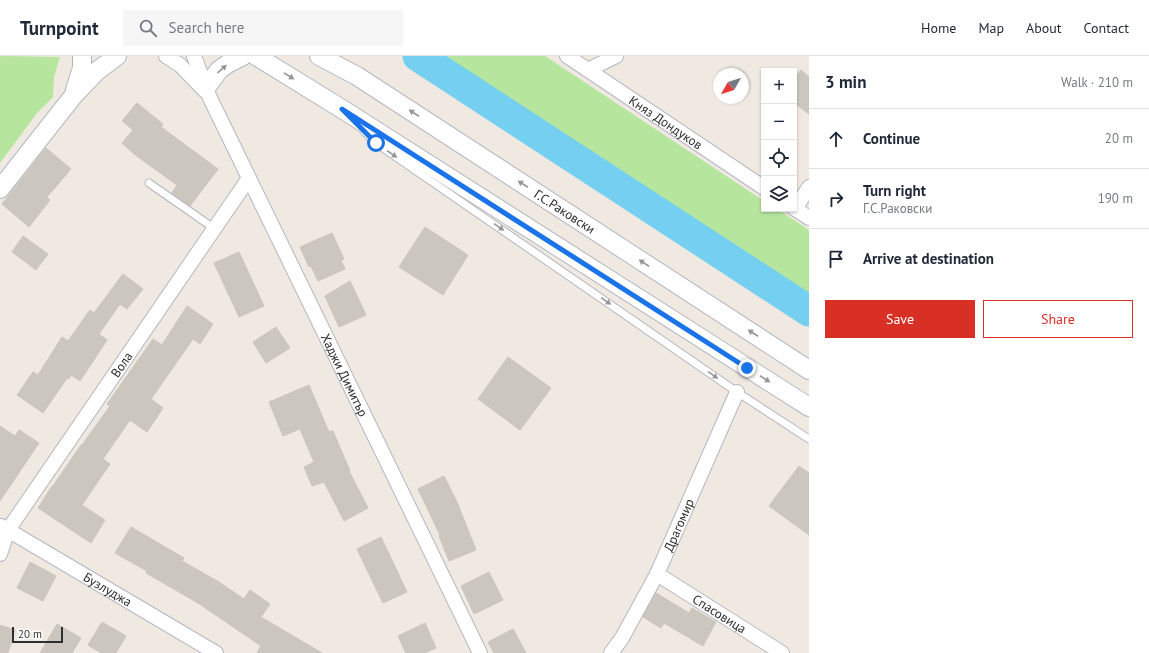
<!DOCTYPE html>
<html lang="en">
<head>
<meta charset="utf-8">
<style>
  :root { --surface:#fff; --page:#f6f6f7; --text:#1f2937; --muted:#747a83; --line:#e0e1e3; --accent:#d93025 }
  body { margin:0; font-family:"PT Sans",sans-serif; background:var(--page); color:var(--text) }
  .controls { position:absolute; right:12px; top:12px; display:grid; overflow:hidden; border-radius:0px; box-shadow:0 1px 3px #0004 }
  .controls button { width:36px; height:36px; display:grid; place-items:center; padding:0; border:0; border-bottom:1px solid var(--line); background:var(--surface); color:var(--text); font:20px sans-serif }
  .compass { position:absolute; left:713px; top:12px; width:36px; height:36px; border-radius:50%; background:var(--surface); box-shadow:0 1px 3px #0004; rotate:231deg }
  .scale { position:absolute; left:12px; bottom:10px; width:51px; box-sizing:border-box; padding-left:4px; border:2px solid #2e2e2e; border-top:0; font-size:11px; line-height:14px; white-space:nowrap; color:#2e2e2e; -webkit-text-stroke:3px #fff; paint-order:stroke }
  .stop { position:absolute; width:12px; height:12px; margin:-9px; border:3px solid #1a73e8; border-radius:50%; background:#fff }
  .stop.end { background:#1a73e8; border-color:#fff; box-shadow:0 1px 4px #0008 }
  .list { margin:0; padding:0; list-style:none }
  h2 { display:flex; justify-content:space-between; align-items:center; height:52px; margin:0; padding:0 16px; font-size:17px }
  h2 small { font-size:13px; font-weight:400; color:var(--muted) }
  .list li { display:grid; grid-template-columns:26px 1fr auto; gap:12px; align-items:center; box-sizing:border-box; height:60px; padding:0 16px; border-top:1px solid var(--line) }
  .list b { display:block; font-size:15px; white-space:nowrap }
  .list p { margin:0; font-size:13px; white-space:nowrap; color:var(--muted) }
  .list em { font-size:13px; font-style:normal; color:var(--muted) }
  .actions { display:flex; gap:8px; padding:12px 16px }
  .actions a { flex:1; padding:9px 0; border:1px solid var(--accent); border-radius:0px; text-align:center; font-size:14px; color:var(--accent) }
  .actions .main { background:var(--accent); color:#fff }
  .icon { flex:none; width:22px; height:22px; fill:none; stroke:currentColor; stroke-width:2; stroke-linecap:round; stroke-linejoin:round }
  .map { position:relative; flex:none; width:809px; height:597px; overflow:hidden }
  header { display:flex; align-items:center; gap:24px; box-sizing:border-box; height:56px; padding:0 20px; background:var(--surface); border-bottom:1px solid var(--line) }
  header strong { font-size:19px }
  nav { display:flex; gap:22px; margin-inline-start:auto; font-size:14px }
  .search { width:280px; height:36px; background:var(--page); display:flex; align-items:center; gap:10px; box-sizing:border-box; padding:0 14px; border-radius:0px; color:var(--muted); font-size:15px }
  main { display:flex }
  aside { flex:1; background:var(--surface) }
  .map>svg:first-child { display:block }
  .green { fill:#b6e59e }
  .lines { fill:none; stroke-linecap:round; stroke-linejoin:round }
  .river { stroke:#75cff0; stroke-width:31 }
  .building { fill:#cbc7bf; stroke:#cbc5ba }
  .service-casing { stroke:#b4b7c1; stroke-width:9 }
  .minor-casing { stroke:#b4b7c1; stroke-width:16 }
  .tertiary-casing { stroke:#b4b7c1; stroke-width:20 }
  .service { stroke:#fff; stroke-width:7 }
  .minor { stroke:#fff; stroke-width:14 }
  .tertiary { stroke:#fff; stroke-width:18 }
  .oneway { fill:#969696 }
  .route { stroke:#1a73e8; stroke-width:5 }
  .labels { text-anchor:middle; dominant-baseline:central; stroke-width:3; stroke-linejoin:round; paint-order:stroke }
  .street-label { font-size:13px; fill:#2e2e2e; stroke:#fff }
</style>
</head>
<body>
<header>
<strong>Turnpoint</strong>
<div class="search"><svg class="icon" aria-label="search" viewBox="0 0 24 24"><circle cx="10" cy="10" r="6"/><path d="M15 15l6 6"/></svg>Search here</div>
<nav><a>Home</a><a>Map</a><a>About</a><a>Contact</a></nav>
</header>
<main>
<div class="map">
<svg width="809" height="597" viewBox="0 0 809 597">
  <rect width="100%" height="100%" fill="#efe9e1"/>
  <g class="green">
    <path d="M0 0 60 1 54 21 53 41 37 57 0 107Z"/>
    <path d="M418 0H545L764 145V153H777L809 174V255Z"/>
  </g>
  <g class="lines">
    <path class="river" d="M418 0 809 255"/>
  </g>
  <g class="building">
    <path d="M801 14 809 21V58L794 47V23Z"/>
    <path d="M137 47 163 68 161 71 218 113 190 150 172 137 177 129 134 98 122 87 133 74 122 65Z"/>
    <path d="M46 92 71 113 47 141 50 144 29 171 2 148Z"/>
    <path d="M425 171 468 199 443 239 399 211Z"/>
    <path d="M332 177 344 203 341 204 345 213 318 225 311 210 309 211 300 191Z"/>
    <path d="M23 180 48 198 36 214 12 196Z"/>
    <path d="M239 196 264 250 239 261 214 207Z"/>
    <path d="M123 218 143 233 127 253 120 248 99 278 107 284 80 325 71 319 69 323 67 322 43 357 17 339 33 316 38 319 62 281 68 285 90 254 94 257Z"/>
    <path d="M350 225 366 259 339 271 325 240Z"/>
    <path d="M187 250 213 268 200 288 193 283 151 343 163 352 147 376 130 364 103 403 110 408 82 449 105 464 91 487 38 452 52 430H53L81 389H82L110 350 107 348 153 283 162 289Z"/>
    <path d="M276 271 290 292 266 307 253 286Z"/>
    <path d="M508 301 551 332 520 374 478 343Z"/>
    <path d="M309 329 329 376 333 375 350 415H349L368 452 344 465 324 426 312 430 304 411 314 406 300 373 283 380 269 346Z"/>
    <path d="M0 370 15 380 19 374 39 387 0 445Z"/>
    <path d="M799 410 809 417V479L769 450Z"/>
    <path d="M444 420 457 446 476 494 449 505 439 480 440 479 418 433Z"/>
    <path d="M131 471 184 502 182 505 219 526 244 543 250 534 270 548 261 561 322 597H257L261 590 198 547 146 517 147 515 115 497Z"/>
    <path d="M381 481 407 536 383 547 357 493Z"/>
    <path d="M30 506 56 520 43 545 17 532Z"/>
    <path d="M489 516 503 544 474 558 461 530Z"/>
    <path d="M656 537 689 557 692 552 716 566 703 590 664 567 661 572 643 561Z"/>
    <path d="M102 566 126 580 116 597H101L88 589Z"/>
    <path d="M425 567 436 592 425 597H406L398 580Z"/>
    <path d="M57 568 81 582 72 597H40Z"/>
    <path d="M0 569 15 574 8 597H0Z"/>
    <path d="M513 573 526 597H494L488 586Z"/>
  </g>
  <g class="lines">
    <defs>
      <g id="service">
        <path d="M365 76 376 87 737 336 809 383"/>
        <path d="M149 127 215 173"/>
      </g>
      <g id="minor">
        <path d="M166 0 180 9 205 35"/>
        <path id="s1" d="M194 0 210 42 480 597"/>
        <path id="s2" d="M567 0 764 132"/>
        <path d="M588 14 616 0"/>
        <path d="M794 152 809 162"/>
        <path d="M795 153 809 131"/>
        <path id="s3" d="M1 470 216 597"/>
        <path id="s4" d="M0 498 8 474 249 122"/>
        <path id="s5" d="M657 518 782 597"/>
        <path id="s6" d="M611 597 622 582 657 518 737 336"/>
      </g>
      <g id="tertiary">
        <path d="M256 0 342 53 809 351"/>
        <path id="s7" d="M319 0 357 20 809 314"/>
        <path d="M206 32 219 14 229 7 243 0"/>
        <path d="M75 34 82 12V0"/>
        <path d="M0 133 74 39 97 15 117 0"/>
      </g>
    </defs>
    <use href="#service" class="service-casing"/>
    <use href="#minor" class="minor-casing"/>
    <use href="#tertiary" class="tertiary-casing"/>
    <use href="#service" class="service"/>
    <use href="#minor" class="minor"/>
    <use href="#tertiary" class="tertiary"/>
  </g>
  <defs><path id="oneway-solid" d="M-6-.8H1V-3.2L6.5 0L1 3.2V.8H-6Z"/></defs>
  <g class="oneway">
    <use href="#oneway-solid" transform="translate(222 13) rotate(-41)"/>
    <use href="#oneway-solid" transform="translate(289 20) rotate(32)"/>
    <use href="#oneway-solid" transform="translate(414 57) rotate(-147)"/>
    <use href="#oneway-solid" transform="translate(392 98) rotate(34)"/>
    <use href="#oneway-solid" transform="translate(523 128) rotate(-147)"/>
    <use href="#oneway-solid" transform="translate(499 171) rotate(34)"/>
    <use href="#oneway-solid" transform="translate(644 207) rotate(-147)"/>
    <use href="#oneway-solid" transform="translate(606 245) rotate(35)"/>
    <use href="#oneway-solid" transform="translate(753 277) rotate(-147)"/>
    <use href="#oneway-solid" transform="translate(713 319) rotate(35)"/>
    <use href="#oneway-solid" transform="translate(765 323) rotate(33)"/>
  </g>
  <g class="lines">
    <path class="route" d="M376 87 342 53 747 312"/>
  </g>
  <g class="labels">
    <g class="street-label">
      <text stroke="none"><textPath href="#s2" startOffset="119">Княз Дондуков</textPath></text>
      <text stroke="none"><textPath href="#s7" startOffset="291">Г.С.Раковски</textPath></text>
      <text stroke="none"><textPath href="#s4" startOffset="226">Вола</textPath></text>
      <text stroke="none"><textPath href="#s1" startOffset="353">Хаджи Димитър</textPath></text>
      <text stroke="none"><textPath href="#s6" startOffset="145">Драгомир</textPath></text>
      <text stroke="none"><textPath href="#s3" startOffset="124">Бузлуджа</textPath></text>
      <text stroke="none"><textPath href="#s5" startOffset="74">Спасовица</textPath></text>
    </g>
  </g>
</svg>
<div class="controls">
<button>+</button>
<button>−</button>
<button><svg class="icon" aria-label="locate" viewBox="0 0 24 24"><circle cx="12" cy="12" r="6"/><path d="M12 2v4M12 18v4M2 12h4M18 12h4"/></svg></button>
<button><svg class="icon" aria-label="layers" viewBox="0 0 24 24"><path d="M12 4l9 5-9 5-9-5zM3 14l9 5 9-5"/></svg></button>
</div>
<svg class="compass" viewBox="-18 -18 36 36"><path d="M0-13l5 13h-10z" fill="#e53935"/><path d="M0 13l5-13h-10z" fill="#747a83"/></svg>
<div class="scale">20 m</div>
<div class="stop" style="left:376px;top:87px"></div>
<div class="stop end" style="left:747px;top:312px"></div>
</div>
<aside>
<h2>3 min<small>Walk · 210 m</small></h2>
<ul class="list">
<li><svg class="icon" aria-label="ahead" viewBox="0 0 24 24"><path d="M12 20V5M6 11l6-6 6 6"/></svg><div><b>Continue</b></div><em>20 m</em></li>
<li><svg class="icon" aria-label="right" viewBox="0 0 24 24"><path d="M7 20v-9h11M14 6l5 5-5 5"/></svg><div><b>Turn right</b><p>Г.С.Раковски</p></div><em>190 m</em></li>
<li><svg class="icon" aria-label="arrive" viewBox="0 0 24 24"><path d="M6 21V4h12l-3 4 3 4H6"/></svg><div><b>Arrive at destination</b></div></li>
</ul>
<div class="actions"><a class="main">Save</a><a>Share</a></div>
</aside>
</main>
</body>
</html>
